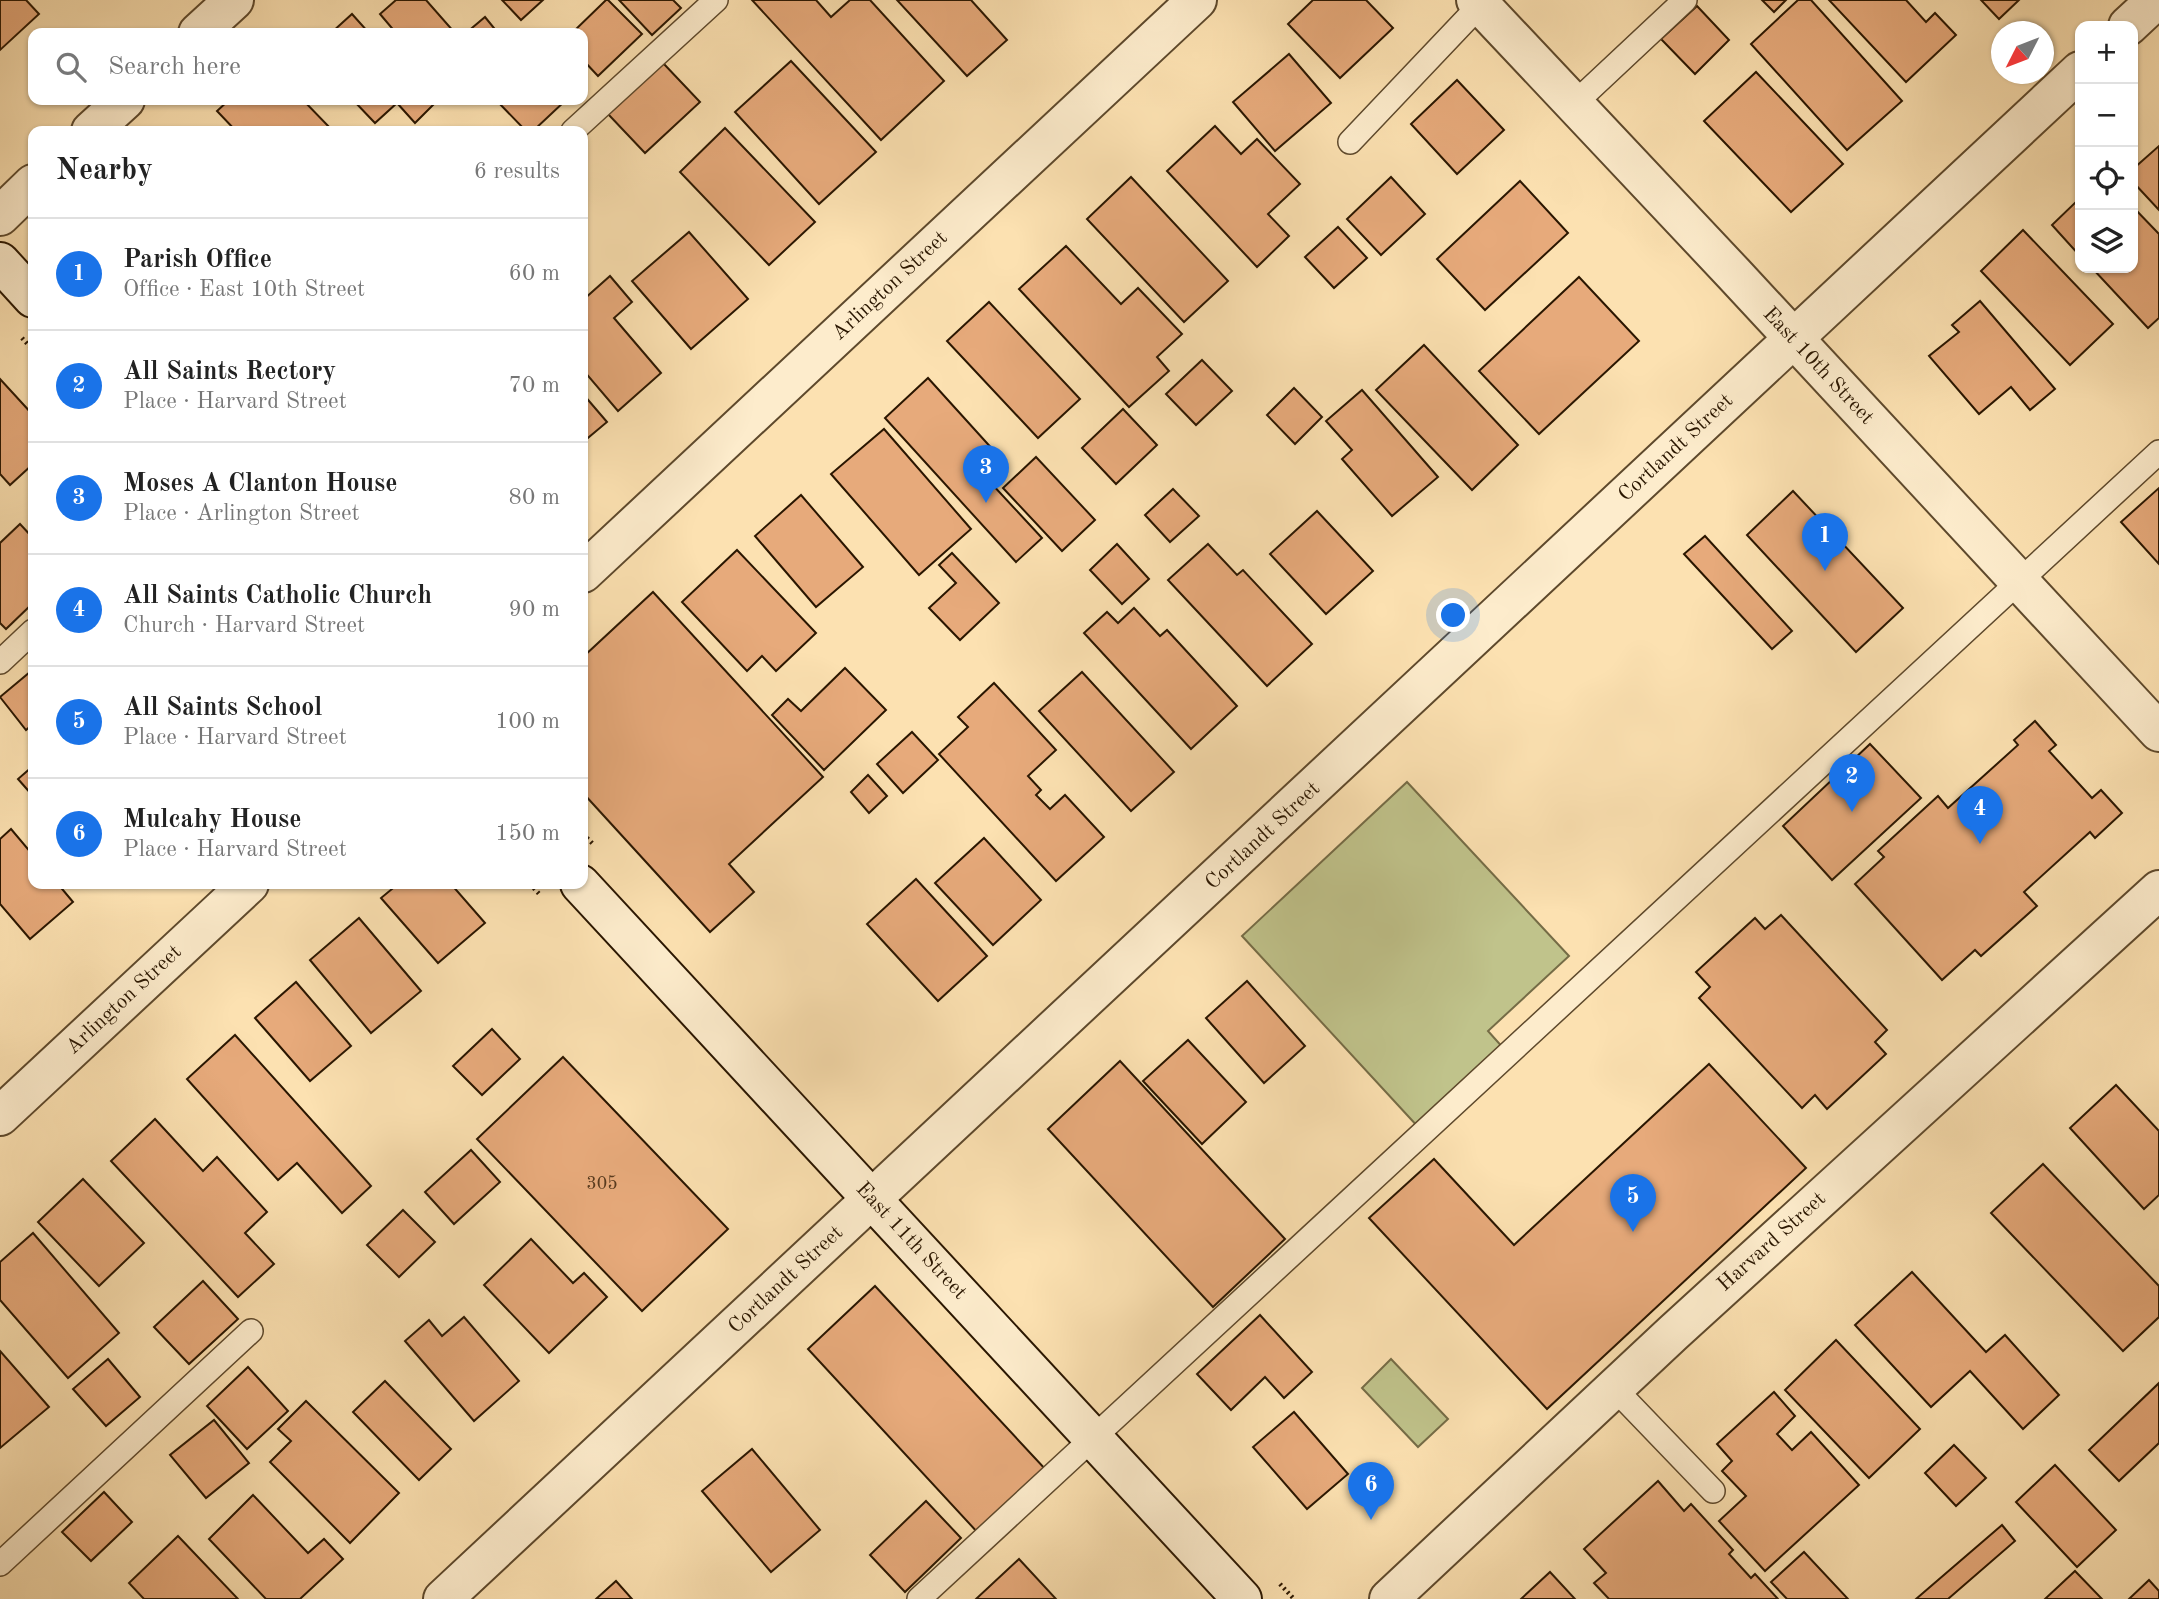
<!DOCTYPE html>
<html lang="en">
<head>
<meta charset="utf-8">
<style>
  :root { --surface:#fff; --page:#f2f2f2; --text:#222; --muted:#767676; --line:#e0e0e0; --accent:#1a73e8 }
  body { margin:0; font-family:"Old Standard TT",serif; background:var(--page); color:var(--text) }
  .controls { position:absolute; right:21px; top:21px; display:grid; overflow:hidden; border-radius:14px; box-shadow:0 2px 5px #0004 }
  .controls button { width:63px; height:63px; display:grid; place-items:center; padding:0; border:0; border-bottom:2px solid var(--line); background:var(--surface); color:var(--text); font:35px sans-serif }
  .compass { position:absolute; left:1991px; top:21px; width:63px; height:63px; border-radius:50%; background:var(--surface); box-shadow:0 2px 5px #0004; rotate:228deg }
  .you { position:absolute; left:1454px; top:616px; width:24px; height:24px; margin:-18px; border:5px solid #fff; border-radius:50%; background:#1a73e8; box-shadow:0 0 0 10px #1a73e833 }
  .badge { display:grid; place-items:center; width:46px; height:46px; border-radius:50%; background:var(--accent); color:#fff; font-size:23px; font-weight:700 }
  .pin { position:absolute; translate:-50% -58px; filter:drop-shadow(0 2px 4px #0008) }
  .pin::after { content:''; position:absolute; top:37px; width:24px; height:21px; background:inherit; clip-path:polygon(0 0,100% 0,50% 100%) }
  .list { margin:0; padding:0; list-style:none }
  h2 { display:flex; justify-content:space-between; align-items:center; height:91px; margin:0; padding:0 28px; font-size:30px }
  h2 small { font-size:23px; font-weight:400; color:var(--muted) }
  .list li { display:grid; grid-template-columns:46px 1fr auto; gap:21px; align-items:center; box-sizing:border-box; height:112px; padding:0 28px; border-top:2px solid var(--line) }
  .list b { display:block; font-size:26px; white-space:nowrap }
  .list p { margin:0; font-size:23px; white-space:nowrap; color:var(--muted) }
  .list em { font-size:23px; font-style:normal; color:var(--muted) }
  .icon { flex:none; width:38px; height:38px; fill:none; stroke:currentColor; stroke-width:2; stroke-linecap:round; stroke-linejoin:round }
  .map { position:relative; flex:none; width:2159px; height:1599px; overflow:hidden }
  .search { position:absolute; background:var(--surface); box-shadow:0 2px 5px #0004; left:28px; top:28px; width:560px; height:77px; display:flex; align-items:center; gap:18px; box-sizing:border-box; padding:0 24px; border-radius:14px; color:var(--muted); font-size:26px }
  .panel { position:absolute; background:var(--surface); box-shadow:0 2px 5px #0004; left:28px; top:126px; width:560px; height:763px; border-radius:14px }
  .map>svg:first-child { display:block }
  .green { fill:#c0c38b; stroke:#756c46; stroke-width:2 }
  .building { fill:#e7aa7b; stroke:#2a1600; stroke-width:2 }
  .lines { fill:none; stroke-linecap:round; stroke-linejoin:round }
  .service-casing { stroke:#5e492c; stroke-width:26 }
  .minor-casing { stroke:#5e492c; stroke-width:42 }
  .secondary-casing { stroke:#2a1600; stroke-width:42 }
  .path { stroke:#2a1600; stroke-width:4.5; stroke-dasharray:2 3.5; stroke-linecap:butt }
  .service { stroke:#fdeccc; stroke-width:23 }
  .minor { stroke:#fdeccc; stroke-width:38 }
  .secondary { stroke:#fdeccc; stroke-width:38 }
  .labels { text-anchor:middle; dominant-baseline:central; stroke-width:5; stroke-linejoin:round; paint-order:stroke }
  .number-label { font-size:18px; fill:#593b1f }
  .street-label { font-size:21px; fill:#2a1600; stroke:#fdeccc }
</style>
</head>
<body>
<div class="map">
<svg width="2159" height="1599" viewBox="0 0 2159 1599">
  <rect width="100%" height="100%" fill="#fce1b1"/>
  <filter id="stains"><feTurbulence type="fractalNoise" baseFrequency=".00286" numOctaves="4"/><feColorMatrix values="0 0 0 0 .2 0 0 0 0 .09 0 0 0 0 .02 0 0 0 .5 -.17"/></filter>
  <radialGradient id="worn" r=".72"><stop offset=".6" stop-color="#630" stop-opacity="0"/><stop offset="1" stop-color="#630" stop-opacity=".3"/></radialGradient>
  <g class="green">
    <path d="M1407 782 1569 956 1488 1031 1505 1050 1420 1129 1242 936Z"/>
    <path d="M1391 1359 1448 1419 1418 1447 1362 1388Z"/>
  </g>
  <g class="building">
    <path d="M0 0H26L39 14 0 50Z"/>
    <path d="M396 0H426L455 33H396L380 14Z"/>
    <path d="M502 0H543L521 20Z"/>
    <path d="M606 0H608L642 34 598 76 583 60V33H572Z"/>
    <path d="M619 0H673L681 8 652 35Z"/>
    <path d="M752 0H816L831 17 850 0H870L944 81 881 140Z"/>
    <path d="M897 0H971L1007 40 967 76Z"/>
    <path d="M1313 0H1366L1393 28 1340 78 1288 24Z"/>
    <path d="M1762 0H1786L1774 12Z"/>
    <path d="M1798 0H1811L1902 101 1847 150 1751 44Z"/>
    <path d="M1829 0H1906L1926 22 1935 13 1956 35 1906 82Z"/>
    <path d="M1981 0H2019L1999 19Z"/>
    <path d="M1697 6 1729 40 1695 74 1661 39Z"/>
    <path d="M352 14 369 33H331Z"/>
    <path d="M485 17 498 33H466Z"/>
    <path d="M1289 54 1331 103 1275 151 1233 102Z"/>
    <path d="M791 61 876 152 819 204 735 112Z"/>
    <path d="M663 63 700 102 645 153 608 114Z"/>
    <path d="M1756 72 1843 164 1791 212 1704 121Z"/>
    <path d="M1457 80 1504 130 1457 174 1411 124Z"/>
    <path d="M229 100H303L333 131H236L217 111Z"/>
    <path d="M353 100H430L434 104 415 123 397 103 375 123Z"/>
    <path d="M496 100H566L533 131H526Z"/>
    <path d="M1215 126 1241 154 1257 139 1300 184 1268 214 1289 236 1257 267 1167 171Z"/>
    <path d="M725 128 815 222 769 265 680 172Z"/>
    <path d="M2159 146V210L2133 182V169Z"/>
    <path d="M1131 177 1228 281 1184 322 1087 219Z"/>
    <path d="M1391 177 1425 214 1381 255 1347 219Z"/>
    <path d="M1520 181 1568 233 1485 310 1437 259Z"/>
    <path d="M2080 198V256L2052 225Z"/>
    <path d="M2133 207 2159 234V318L2148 328 2092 268H2133Z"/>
    <path d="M1338 227 1367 258 1334 288 1305 257Z"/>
    <path d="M2023 230 2113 324 2070 365 1981 271Z"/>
    <path d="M689 232 748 299 691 349 632 281Z"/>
    <path d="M1066 246 1121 304 1138 288 1182 334 1157 357 1169 371 1129 407 1019 289Z"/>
    <path d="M610 276 632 302 614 318 661 373 618 411 583 370V300Z"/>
    <path d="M1579 277 1639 341 1539 434 1479 371Z"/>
    <path d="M1980 301 2055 389 2030 410 2011 387 1979 414 1929 356 1959 332 1952 325Z"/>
    <path d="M989 302 1080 399 1038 438 947 341Z"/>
    <path d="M1424 345 1518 445 1472 490 1376 390Z"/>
    <path d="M1202 360 1232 391 1196 425 1166 394Z"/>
    <path d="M928 378 995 452 977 468 1042 538 1016 562 885 418Z"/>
    <path d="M0 379 33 415V464L10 485 0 474Z"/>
    <path d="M1294 388 1322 417 1295 444 1267 415Z"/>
    <path d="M1362 390 1438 477 1392 516 1342 459 1352 450 1326 421Z"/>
    <path d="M583 394 607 422 583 442Z"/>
    <path d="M1123 409 1157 445 1116 484 1082 448Z"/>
    <path d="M884 429 971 529 919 575 831 474Z"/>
    <path d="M1036 457 1095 520 1062 551 1003 488Z"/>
    <path d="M2159 488V564L2121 522Z"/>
    <path d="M1173 489 1199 516 1170 542 1145 515Z"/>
    <path d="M1793 491 1903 608 1856 652 1747 535Z"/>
    <path d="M801 495 863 567 816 607 755 536Z"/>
    <path d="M1317 511 1373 571 1326 614 1270 554Z"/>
    <path d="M20 524 33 538V603L6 629 0 623V543Z"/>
    <path d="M1705 536 1792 631 1772 649 1684 554Z"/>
    <path d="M1117 544 1149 579 1122 604 1090 570Z"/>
    <path d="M1208 544 1237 575 1243 570 1312 644 1267 686 1168 580Z"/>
    <path d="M737 550 816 633 776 671 762 656 747 671 682 602Z"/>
    <path d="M952 553 999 603 960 640 929 608 956 583 939 565Z"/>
    <path d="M653 592 823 777 729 864 754 892 710 932 583 793V657Z"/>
    <path d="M1134 608 1160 636 1167 630 1237 706 1191 749 1084 633 1107 612 1118 623Z"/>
    <path d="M845 668 886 710 824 770 772 715 788 699 801 711Z"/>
    <path d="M30 672 33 676V724L26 730 0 697Z"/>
    <path d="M1082 672 1174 772 1131 811 1039 711Z"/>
    <path d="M994 683 1056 750 1028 776 1041 790 1036 795 1050 809 1065 795 1104 837 1056 881 939 754 968 727 958 717Z"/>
    <path d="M2035 721 2056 745 2049 751 2092 798 2101 790 2122 813 2095 838 2090 832 2024 892 2037 906 1981 956 1975 950 1942 980 1855 884 1884 857 1878 851 1938 796 1948 808 2018 745 2014 740Z"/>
    <path d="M912 732 938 760 903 793 877 764Z"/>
    <path d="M1870 744 1921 798 1832 880 1783 826Z"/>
    <path d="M33 766V796L18 779Z"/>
    <path d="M868 775 887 796 869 813 851 792Z"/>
    <path d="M11 829 33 855V884H58L73 902 30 939 0 904V839Z"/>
    <path d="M984 838 1041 900 993 945 935 883Z"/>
    <path d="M916 879 987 956 938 1001 867 924Z"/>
    <path d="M398 884H451L485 923 438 963 381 898Z"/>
    <path d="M1781 915 1887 1030 1875 1042 1886 1054 1827 1109 1815 1095 1802 1108 1699 998 1710 987 1696 972 1755 918 1765 929Z"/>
    <path d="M359 918 421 991 371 1033 310 960Z"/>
    <path d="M1247 981 1305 1046 1264 1083 1206 1018Z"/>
    <path d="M296 982 351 1046 310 1081 255 1018Z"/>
    <path d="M492 1029 520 1059 482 1095 453 1066Z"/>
    <path d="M235 1035 371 1186 342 1213 297 1163 278 1180 187 1079Z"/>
    <path d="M1188 1040 1246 1102 1202 1144 1143 1081Z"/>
    <path d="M563 1057 728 1229 642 1311 477 1139Z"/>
    <path d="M1120 1061 1285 1239 1213 1307 1048 1129Z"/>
    <path d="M1709 1064 1806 1168 1547 1409 1369 1218 1434 1159 1514 1245Z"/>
    <path d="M2116 1085 2159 1131V1195L2144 1209 2070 1128Z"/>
    <path d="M155 1119 203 1171 217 1157 267 1212 245 1233 274 1264 238 1297 111 1161Z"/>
    <path d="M471 1150 500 1182 454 1224 425 1192Z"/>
    <path d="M2043 1164 2159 1286V1317L2123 1351 1991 1213Z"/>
    <path d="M83 1179 144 1243 99 1286 38 1222Z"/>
    <path d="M403 1210 435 1242 399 1277 367 1245Z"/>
    <path d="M33 1233 119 1333 68 1378 0 1300V1262Z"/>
    <path d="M531 1239 573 1283 584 1273 607 1297 549 1353 484 1285Z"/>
    <path d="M1912 1272 1986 1352 2005 1335 2059 1395 2023 1429 1970 1371 1931 1407 1855 1325Z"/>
    <path d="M203 1281 238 1319 189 1364 154 1327Z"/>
    <path d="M875 1286 1047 1471 979 1534 808 1349Z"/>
    <path d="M1260 1315 1312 1372 1284 1398 1265 1377 1231 1410 1197 1374Z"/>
    <path d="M464 1317 519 1381 474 1421 405 1341 429 1320 442 1336Z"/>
    <path d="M1836 1340 1920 1429 1869 1478 1785 1390Z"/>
    <path d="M0 1351 49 1407 0 1448Z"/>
    <path d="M108 1359 140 1397 106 1426 73 1389Z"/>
    <path d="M248 1367 288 1411 247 1449 207 1406Z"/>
    <path d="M385 1381 451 1449 419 1480 353 1412Z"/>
    <path d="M2159 1383V1443L2119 1481 2089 1450Z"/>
    <path d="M1774 1392 1795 1416 1777 1434 1792 1450 1811 1432 1859 1485 1765 1571 1719 1521 1746 1496 1722 1471 1732 1461 1717 1444Z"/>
    <path d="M306 1401 399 1493 350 1543 270 1462 291 1441 278 1429Z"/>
    <path d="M1294 1412 1348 1474 1307 1509 1253 1447Z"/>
    <path d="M214 1420 249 1463 206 1498 170 1455Z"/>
    <path d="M1954 1445 1986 1478 1956 1506 1925 1473Z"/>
    <path d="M752 1449 820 1530 771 1572 702 1491Z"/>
    <path d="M2055 1465 2116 1530 2077 1567 2016 1502Z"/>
    <path d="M1658 1481 1684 1511 1691 1504 1733 1550 1729 1554 1751 1578 1755 1574 1778 1599H1609L1594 1583 1606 1573 1584 1549Z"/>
    <path d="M104 1492 132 1522 91 1561 62 1532Z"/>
    <path d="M253 1495 308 1553 324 1539 343 1559 300 1599H266L209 1539Z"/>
    <path d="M926 1501 961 1538 905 1592 870 1555Z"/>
    <path d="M2002 1525 2015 1541 1948 1599H1916Z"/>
    <path d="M178 1536 238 1599H144L129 1583Z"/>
    <path d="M1804 1552 1848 1599H1787L1771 1582Z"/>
    <path d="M1019 1559 1056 1599H976Z"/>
    <path d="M2075 1571 2102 1599H2045Z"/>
    <path d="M1550 1572 1575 1599H1521Z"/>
    <path d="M2149 1580 2159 1591V1599H2129Z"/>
    <path d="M616 1581 632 1599H596Z"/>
  </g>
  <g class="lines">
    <defs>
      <g id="service">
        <path d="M1574 104 1685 0"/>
        <path d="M573 131 716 0"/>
        <path d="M1350 142 1480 5"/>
        <path d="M0 662 33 631"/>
        <path d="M1614 1388 1713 1491"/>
        <path d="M0 1564 251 1331"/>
        <path d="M919 1599 2159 452"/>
      </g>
      <g id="minor">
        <path d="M1476 0 1734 274 2159 732"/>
        <path d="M2128 26 2156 0"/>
        <path d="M198 33 234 0"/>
        <path d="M91 131 125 100"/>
        <path d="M0 216 33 184"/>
        <path d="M583 573 1197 0"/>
        <path d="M0 1116 249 884"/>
        <path d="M443 1599 2080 71"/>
        <path d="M1389 1599 1673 1333 2159 890"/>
      </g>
      <g id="secondary">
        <path d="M0 262 33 298"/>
        <path d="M580 884 1242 1599"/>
      </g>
    </defs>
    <use href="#service" class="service-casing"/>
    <use href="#minor" class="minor-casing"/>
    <use href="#secondary" class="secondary-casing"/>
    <g class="path">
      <path d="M22 338 33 350"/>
      <path d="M583 834 593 844"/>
      <path d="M530 884 541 896"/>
      <path d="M1280 1584 1294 1599"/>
    </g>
    <use href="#service" class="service"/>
    <use href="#minor" class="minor"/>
    <use href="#secondary" class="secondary"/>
  </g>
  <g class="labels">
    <g class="number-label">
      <text x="602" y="1184">305</text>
    </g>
    <g class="street-label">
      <text transform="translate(890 286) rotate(-43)">Arlington Street</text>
      <text transform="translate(1818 366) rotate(47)">East 10th Street</text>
      <text transform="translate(1676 448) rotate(-43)">Cortlandt Street</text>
      <text transform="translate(1263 836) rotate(-43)">Cortlandt Street</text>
      <text transform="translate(124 1000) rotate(-43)">Arlington Street</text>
      <text transform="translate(911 1241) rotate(47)">East 11th Street</text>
      <text transform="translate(1772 1242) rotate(-42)">Harvard Street</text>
      <text transform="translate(786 1280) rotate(-43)">Cortlandt Street</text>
    </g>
  </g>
  <rect width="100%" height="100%" filter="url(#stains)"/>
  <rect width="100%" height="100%" fill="url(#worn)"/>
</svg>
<div class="controls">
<button>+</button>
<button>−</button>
<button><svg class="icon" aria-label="locate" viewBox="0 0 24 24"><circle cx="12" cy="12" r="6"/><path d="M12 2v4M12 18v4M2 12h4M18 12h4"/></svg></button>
<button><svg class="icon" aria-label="layers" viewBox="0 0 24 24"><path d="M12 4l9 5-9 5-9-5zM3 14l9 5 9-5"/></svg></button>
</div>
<svg class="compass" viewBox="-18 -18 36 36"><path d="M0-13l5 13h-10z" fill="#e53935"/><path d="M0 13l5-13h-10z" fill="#767676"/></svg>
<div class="you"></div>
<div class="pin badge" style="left:1825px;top:571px">1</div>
<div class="pin badge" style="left:1852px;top:812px">2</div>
<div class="pin badge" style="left:986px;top:503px">3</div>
<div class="pin badge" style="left:1980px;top:844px">4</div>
<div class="pin badge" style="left:1633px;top:1232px">5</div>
<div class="pin badge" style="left:1371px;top:1520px">6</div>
<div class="search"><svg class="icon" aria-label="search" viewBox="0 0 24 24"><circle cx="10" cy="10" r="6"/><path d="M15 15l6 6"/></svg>Search here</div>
<section class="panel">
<h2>Nearby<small>6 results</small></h2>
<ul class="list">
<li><span class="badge">1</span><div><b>Parish Office</b><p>Office · East 10th Street</p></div><em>60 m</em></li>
<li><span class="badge">2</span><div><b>All Saints Rectory</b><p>Place · Harvard Street</p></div><em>70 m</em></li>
<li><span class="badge">3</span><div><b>Moses A Clanton House</b><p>Place · Arlington Street</p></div><em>80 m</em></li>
<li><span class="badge">4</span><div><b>All Saints Catholic Church</b><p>Church · Harvard Street</p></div><em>90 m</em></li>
<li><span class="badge">5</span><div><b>All Saints School</b><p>Place · Harvard Street</p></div><em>100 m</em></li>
<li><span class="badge">6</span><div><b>Mulcahy House</b><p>Place · Harvard Street</p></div><em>150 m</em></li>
</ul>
</section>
</div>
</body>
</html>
